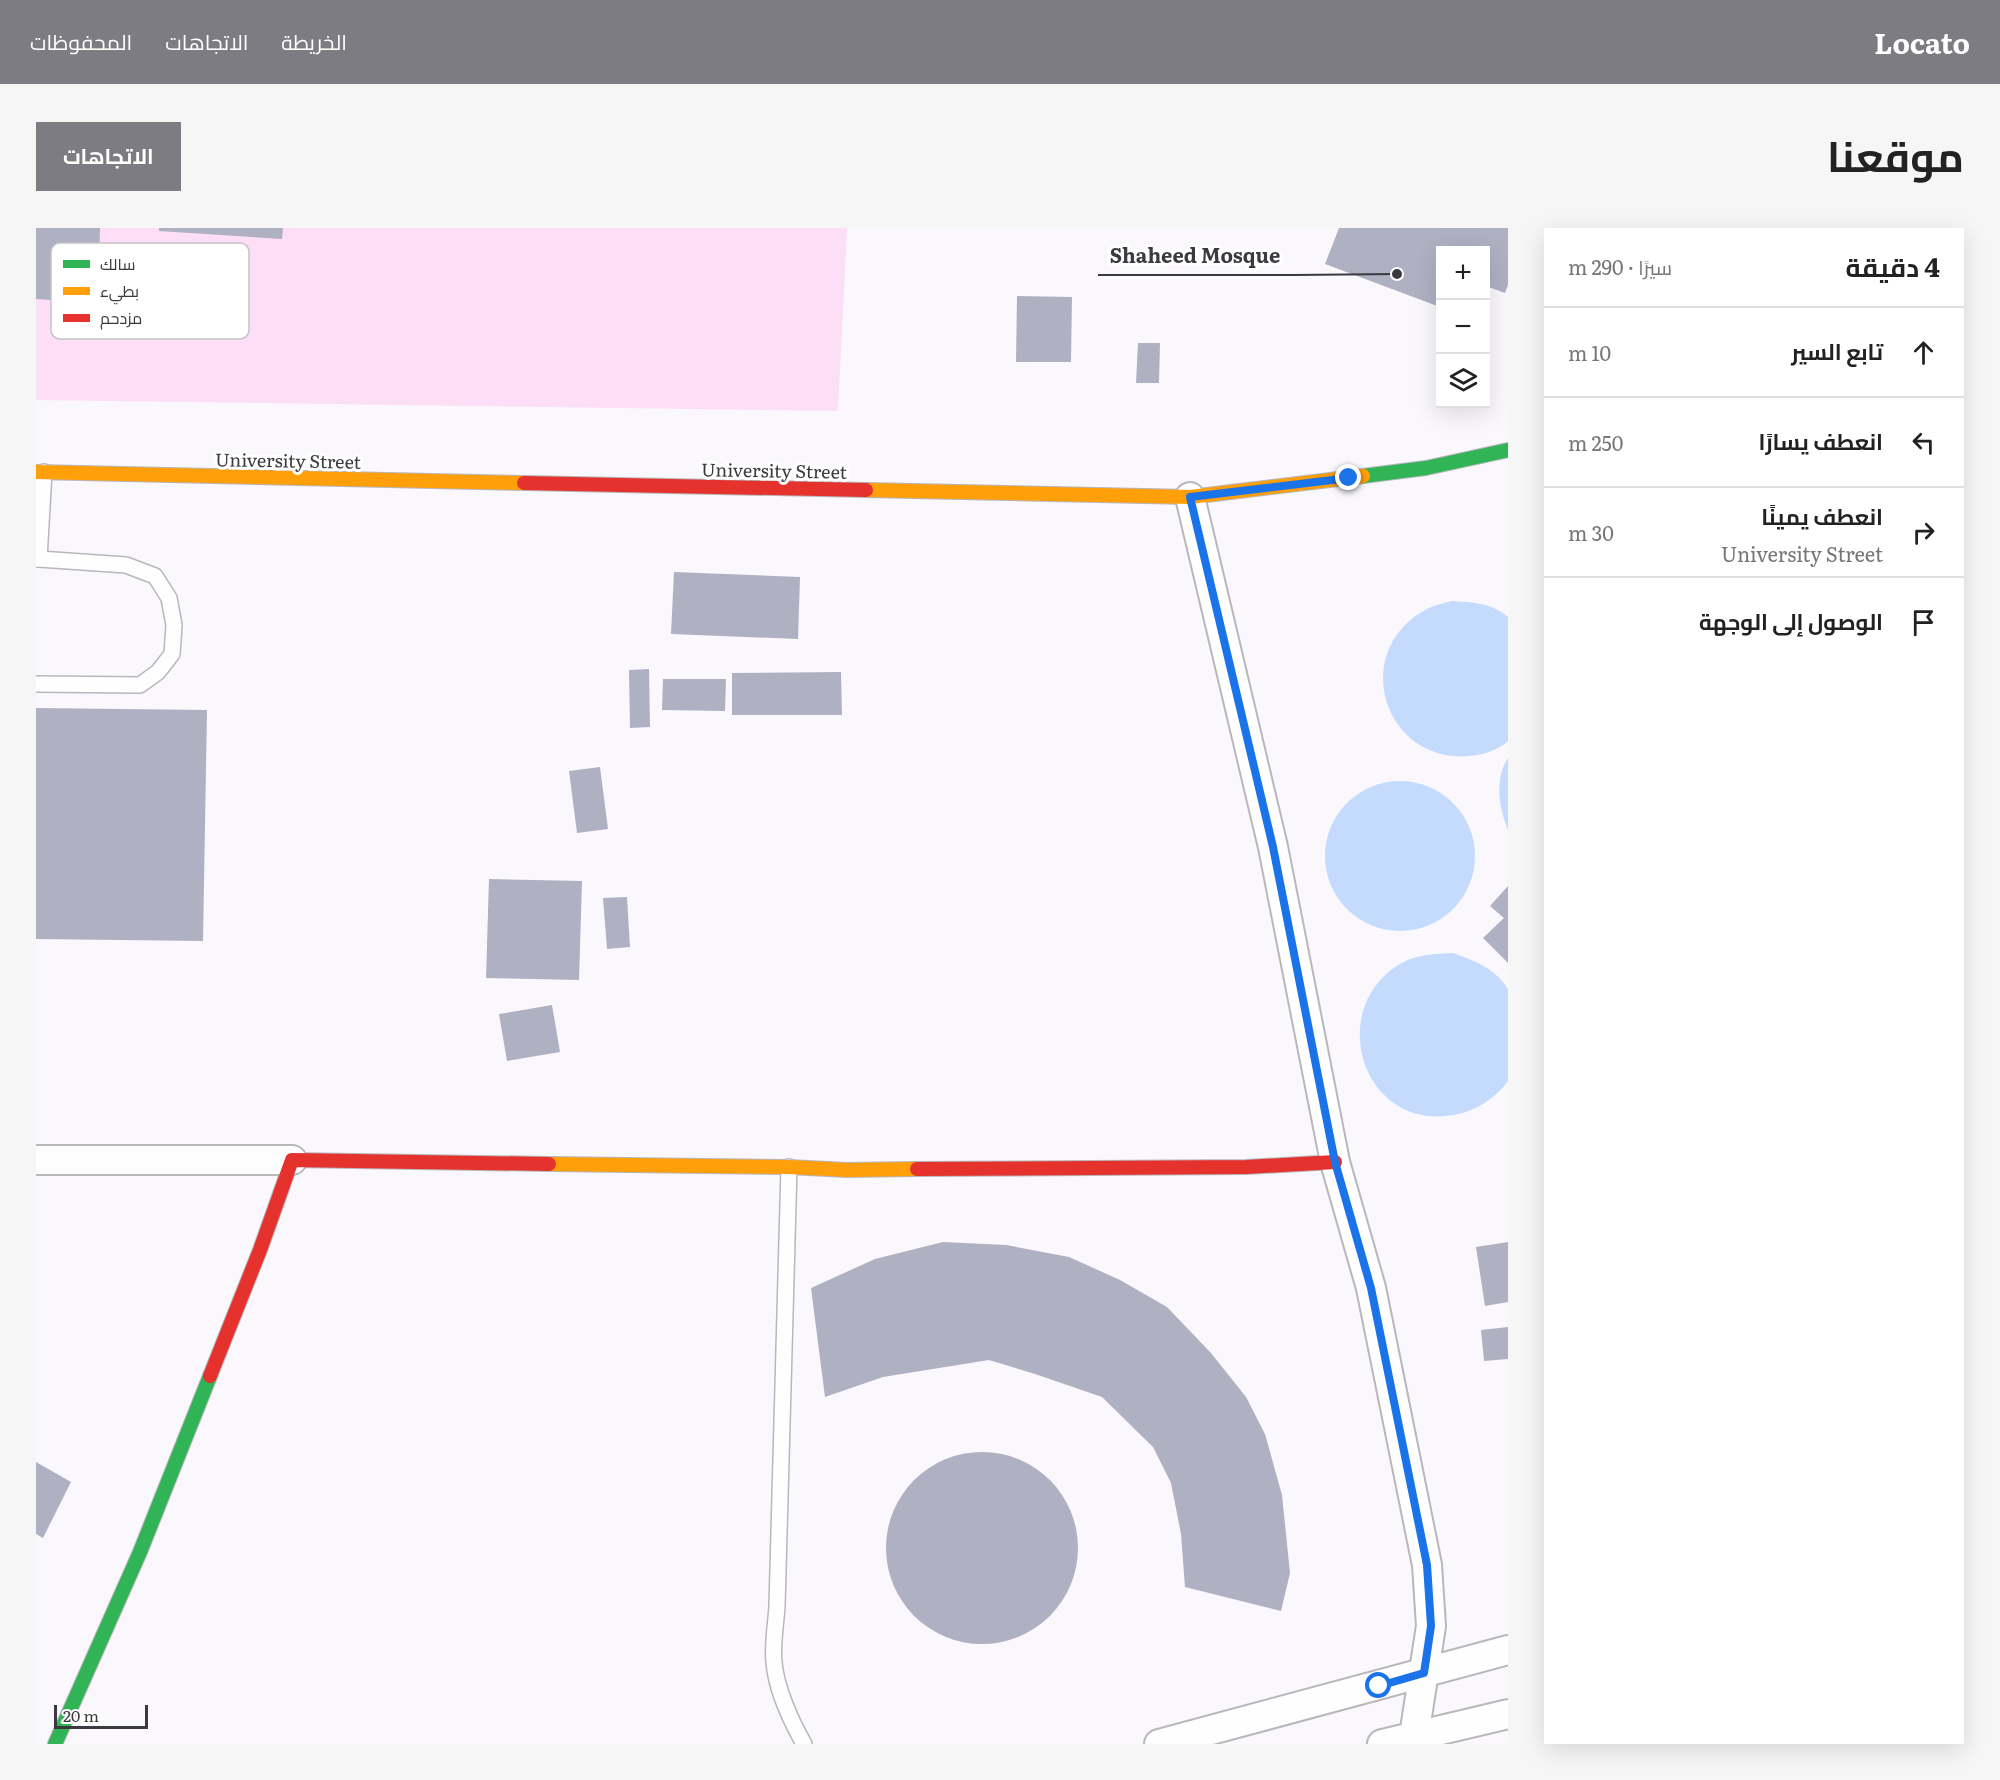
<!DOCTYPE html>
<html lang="ar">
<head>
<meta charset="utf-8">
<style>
  :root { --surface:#fff; --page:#f6f6f6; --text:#222; --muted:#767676; --line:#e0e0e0; --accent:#7d7c82 }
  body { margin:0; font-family:Literata,Cairo,serif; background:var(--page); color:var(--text); direction:rtl }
  .controls { position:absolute; right:18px; top:18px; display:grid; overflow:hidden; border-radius:0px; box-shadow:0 6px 24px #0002 }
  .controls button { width:54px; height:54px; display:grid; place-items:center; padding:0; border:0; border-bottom:2px solid var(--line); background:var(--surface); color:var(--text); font:30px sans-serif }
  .scale { position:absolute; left:18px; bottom:15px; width:94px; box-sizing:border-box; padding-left:6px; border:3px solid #3a393f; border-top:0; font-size:16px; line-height:21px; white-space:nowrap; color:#3a393f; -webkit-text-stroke:4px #fff; paint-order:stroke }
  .stop { position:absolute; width:18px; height:18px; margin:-14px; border:4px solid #1a73e8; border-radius:50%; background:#fff }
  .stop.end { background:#1a73e8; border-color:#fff; box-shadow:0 2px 6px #0008 }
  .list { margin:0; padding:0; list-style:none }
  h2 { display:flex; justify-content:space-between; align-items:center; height:78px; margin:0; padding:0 24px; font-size:26px }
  h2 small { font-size:20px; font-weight:400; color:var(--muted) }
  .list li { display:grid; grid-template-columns:39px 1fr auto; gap:18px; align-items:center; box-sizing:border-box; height:90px; padding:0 24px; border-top:2px solid var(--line) }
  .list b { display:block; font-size:22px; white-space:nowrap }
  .list p { margin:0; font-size:20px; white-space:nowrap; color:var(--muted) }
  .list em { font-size:20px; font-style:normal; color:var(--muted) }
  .icon { flex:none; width:33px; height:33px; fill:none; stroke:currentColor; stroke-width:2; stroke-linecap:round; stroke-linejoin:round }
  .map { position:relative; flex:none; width:1472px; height:1516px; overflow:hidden; direction:ltr; border-radius:0px }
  header { display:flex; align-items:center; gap:36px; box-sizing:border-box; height:84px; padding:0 30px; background:var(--accent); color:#fff }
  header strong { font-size:28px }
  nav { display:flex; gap:33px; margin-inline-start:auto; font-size:21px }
  .intro { display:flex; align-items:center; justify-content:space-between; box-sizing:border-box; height:144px; padding:0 36px }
  h1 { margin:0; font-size:42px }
  .button { padding:15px 27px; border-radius:0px; background:var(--accent); color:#fff; font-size:21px; font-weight:700 }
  main { display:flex; gap:36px; padding:0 36px }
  aside { flex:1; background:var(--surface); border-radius:0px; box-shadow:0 6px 24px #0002 }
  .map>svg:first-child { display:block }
  .green { fill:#fcdef7 }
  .water { fill:#c5dbfe }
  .building { fill:#afb0c2 }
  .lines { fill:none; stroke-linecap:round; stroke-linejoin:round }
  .lane-casing { stroke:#b8b7bc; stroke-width:18 }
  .street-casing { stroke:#b8b7bc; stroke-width:32 }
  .fast-casing { stroke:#b8b7bc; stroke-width:16 }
  .slow-casing { stroke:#b8b7bc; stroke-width:16 }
  .jam-casing { stroke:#b8b7bc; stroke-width:16 }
  .lane { stroke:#fefeff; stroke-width:15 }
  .street { stroke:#fefeff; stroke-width:28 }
  .fast { stroke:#30b455; stroke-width:14 }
  .slow { stroke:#ff9f0a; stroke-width:14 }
  .jam { stroke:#e5322d; stroke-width:14 }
  .route { stroke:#1a73e8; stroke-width:8 }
  .labels { text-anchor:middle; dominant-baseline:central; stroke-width:6; stroke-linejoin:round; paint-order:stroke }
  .street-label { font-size:18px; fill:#3a393f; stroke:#fff }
  .key { fill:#fff; stroke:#c4c4c5; stroke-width:1.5 }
  .key-label { font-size:16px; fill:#3a393f }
  .leader { fill:none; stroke:#3a393f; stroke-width:2 }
  .callout-dot { fill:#3a393f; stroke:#fff; stroke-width:2 }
  .callout-label { font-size:20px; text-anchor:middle; font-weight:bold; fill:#3a393f; stroke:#fff; stroke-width:6; stroke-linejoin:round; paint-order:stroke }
</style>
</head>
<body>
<header>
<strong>Locato</strong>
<nav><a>الخريطة</a><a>الاتجاهات</a><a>المحفوظات</a></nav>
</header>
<div class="intro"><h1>موقعنا</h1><a class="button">الاتجاهات</a></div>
<main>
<aside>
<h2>4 دقيقة<small>سيرًا · 290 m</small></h2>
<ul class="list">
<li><svg class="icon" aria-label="ahead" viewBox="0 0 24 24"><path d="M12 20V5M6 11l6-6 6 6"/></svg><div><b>تابع السير</b></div><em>10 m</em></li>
<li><svg class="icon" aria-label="left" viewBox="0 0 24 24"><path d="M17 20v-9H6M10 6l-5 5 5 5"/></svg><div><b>انعطف يسارًا</b></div><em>250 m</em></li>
<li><svg class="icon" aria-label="right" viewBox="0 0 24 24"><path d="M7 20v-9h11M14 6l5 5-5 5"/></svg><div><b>انعطف يمينًا</b><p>University Street</p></div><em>30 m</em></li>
<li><svg class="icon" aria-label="arrive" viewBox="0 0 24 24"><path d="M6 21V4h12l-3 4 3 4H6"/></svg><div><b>الوصول إلى الوجهة</b></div></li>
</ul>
</aside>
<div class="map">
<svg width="1472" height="1516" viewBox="0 0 1472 1516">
  <rect width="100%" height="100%" fill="#faf8fd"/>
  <path class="green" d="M0 0H811L802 183 0 172Z"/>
  <g class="water">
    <path d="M1415 373C1436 374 1456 375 1472 389V513C1462 522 1447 527 1434 528 1348 536 1313 424 1389 382 1397 377 1407 376 1415 373Z"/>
    <path d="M1472 530V602C1463 580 1458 551 1472 530Z"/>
    <circle cx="1364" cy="628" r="75"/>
    <path d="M1417 725C1439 733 1459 740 1472 761V853C1457 873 1435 886 1410 888 1324 896 1291 780 1364 736 1380 726 1399 726 1417 725Z"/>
  </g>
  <g class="building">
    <path d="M0 0H64L62 75 0 71Z"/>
    <path d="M123 0H247L246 11 123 3Z"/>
    <path d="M1303 0H1472V57L1469 65 1450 58V22H1404V79L1289 36Z"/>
    <path d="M981 68 1036 69 1035 134H980Z"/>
    <path d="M1102 115H1124L1123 155H1100Z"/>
    <path d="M638 344 764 349 762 411 635 406Z"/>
    <path d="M613 441 614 499 594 500 593 442Z"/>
    <path d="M805 444 806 487H696V445Z"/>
    <path d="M627 451H690L689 483 626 482Z"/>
    <path d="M0 480 171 482 167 713 0 711Z"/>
    <path d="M564 539 572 601 541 605 533 543Z"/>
    <path d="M453 651 546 653 543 752 450 750Z"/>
    <path d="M1472 658V735L1447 710 1468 690 1454 678Z"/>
    <path d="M591 669 594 719 571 721 567 670Z"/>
    <path d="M516 777 524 824 471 833 463 786Z"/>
    <path d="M907 1014 970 1017 1033 1029 1084 1052 1131 1079 1175 1125 1210 1169 1229 1206 1246 1267 1254 1345 1245 1383 1149 1359 1145 1306 1135 1255 1117 1219 1066 1169 999 1146 953 1132 847 1149 789 1169 775 1060 839 1031Z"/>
    <path d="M1472 1014V1074L1449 1078 1440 1019Z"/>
    <path d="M1472 1099V1131L1448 1133 1445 1102Z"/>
    <circle cx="946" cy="1320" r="96"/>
    <path d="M0 1234 35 1254 7 1310 0 1306Z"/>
  </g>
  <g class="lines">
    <defs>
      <g id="lane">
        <path d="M0 331H3L8 244"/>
        <path d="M0 456 104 457 122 444 136 426 138 397 133 370 119 348 90 337 3 331"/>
        <path d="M753 939 741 1378C740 1396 736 1416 738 1434 740 1460 755 1493 768 1516"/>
      </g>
      <g id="street">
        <path d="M1154 269 1237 619 1299 934 1335 1060 1391 1337 1395 1398 1378 1508"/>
        <path d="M0 932H256"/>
        <path d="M1123 1516 1472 1422"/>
        <path d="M1346 1516 1472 1486"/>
      </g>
      <g id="fast">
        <path d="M1327 248 1390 240 1472 222"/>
        <path d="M19 1516 104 1324 174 1148"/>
      </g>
      <g id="slow">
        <path d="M0 244 488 255"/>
        <path d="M830 262 1154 269 1327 248"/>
        <path d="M513 936 753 939 811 942 881 941"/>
      </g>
      <g id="jam">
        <path d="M488 255 830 262"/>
        <path d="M881 941 1210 939 1299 934"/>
        <path d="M174 1148 224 1022 256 932 513 936"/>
      </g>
    </defs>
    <use href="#lane" class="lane-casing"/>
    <use href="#street" class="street-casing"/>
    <use href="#fast" class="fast-casing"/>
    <use href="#slow" class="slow-casing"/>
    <use href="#jam" class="jam-casing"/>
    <use href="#lane" class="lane"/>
    <use href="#street" class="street"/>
    <use href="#fast" class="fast"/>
    <use href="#slow" class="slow"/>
    <use href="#jam" class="jam"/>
  </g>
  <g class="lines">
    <path class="route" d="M1313 250 1154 269 1237 619 1299 934 1335 1060 1391 1337 1395 1398 1388 1445 1343 1458"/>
  </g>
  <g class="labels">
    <g class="street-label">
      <text transform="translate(252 232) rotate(1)">University Street</text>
      <text transform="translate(738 242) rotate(1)">University Street</text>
    </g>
  </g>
  <rect x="15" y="15" width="198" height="96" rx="9" class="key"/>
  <rect x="27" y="32" width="27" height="8" fill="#30b455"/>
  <rect x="27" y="59" width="27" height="8" fill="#ff9f0a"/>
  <rect x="27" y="86" width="27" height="8" fill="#e5322d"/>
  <g class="key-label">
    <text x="64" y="42">سالك</text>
    <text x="64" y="69">بطيء</text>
    <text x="64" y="96">مزدحم</text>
  </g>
  <path class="leader" d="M1361 46L1257 47H1062"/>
  <circle class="callout-dot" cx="1361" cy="46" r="6"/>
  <g class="callout-label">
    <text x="1159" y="35">Shaheed Mosque</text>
  </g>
</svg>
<div class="controls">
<button>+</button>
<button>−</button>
<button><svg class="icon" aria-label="layers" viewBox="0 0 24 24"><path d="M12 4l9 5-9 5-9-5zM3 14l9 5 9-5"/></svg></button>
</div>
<div class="scale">20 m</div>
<div class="stop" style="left:1343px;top:1458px"></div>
<div class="stop end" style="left:1313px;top:250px"></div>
</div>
</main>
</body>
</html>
